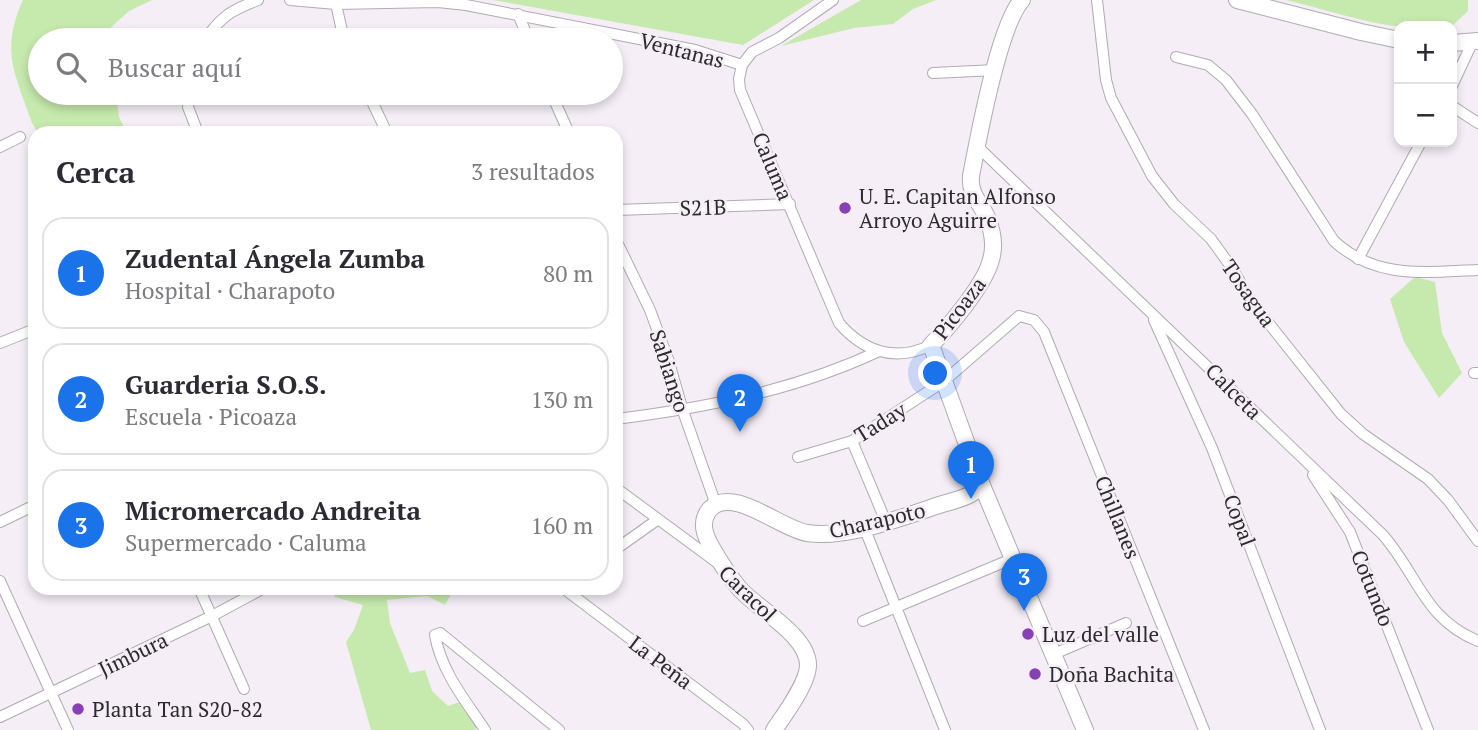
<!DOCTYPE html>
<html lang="es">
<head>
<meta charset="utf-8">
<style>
  :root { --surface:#fff; --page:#f2f2f3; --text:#2b2b33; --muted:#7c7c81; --line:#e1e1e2; --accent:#1a73e8 }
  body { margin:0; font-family:"PT Serif",serif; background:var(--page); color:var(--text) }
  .controls { position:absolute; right:21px; top:21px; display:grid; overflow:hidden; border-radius:14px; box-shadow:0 4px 10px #0003 }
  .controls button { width:63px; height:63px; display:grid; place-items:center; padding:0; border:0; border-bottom:2px solid var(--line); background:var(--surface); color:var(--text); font:35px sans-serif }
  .you { position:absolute; left:936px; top:374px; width:24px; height:24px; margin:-18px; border:5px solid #fff; border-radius:50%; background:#1a73e8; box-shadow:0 0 0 10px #1a73e833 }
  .badge { display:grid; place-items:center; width:46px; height:46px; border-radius:50%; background:var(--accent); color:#fff; font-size:23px; font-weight:700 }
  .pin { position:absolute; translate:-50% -58px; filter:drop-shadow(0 2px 4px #0008) }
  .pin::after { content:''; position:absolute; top:37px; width:24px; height:21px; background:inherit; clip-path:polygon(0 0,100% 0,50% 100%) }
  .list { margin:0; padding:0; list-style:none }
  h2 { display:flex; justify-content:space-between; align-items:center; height:91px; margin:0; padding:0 28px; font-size:30px }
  h2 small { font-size:23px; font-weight:400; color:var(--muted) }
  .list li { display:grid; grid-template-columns:46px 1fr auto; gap:21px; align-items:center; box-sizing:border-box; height:112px; margin:0 14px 14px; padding:0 14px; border:2px solid var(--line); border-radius:21px }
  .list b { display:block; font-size:26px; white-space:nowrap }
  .list p { margin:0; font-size:23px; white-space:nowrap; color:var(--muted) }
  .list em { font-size:23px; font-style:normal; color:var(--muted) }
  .icon { flex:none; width:38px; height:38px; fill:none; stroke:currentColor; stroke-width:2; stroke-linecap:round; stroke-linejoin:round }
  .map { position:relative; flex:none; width:1478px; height:730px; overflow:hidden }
  .search { position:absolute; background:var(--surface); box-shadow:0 4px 10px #0003; left:28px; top:28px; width:595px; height:77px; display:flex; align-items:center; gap:18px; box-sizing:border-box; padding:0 24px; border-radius:38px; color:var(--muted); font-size:26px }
  .panel { position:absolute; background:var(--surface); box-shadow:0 4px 10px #0003; left:28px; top:126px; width:595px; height:469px; border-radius:21px }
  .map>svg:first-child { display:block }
  .green { fill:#c6e9ad }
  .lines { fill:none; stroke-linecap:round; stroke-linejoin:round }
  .street-casing { stroke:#b1aab3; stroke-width:12 }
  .secondary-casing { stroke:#b1aab3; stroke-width:18 }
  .street { stroke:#fff; stroke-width:10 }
  .secondary { stroke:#fff; stroke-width:16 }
  .poi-dot { fill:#8841b4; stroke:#f5eef7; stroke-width:2.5 }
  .labels { text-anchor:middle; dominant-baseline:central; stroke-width:5; stroke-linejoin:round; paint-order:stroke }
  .street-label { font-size:21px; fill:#2d2a2d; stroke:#f5eef7 }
  .poi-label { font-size:21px; fill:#2d2a2d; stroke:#f5eef7; text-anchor:start }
</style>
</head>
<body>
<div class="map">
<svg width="1478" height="730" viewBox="0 0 1478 730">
  <rect width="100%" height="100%" fill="#f5eef7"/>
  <g class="green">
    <path d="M23 0H152L129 11 97 40H40V93H116L119 117 127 133H38L32 123C15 74 0 50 23 0Z"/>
    <path d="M493 0H814L743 45Z"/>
    <path d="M861 0H936L913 9 893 24 854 28 781 46Z"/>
    <path d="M1286 0H1468V11L1453 25C1392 35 1346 14 1286 0Z"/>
    <path d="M1415 277 1435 282 1442 333 1462 373 1439 398 1404 342 1390 299Z"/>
    <path d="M330 588H454L445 605 427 596 387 600 390 623 410 673 425 670 432 691 448 706 463 701 478 724 475 730H371L346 642 354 630 363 605 335 597Z"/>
  </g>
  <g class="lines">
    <defs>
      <g id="street">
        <path d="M290 0 336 4 438 2 466 5 695 50 742 65"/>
        <path d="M833 0 779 38 752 52 742 65 739 79 740 90 839 323C863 351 895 363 931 345"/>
        <path d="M1097 0 1106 80 1111 98 1152 176 1174 204 1211 239 1232 268 1251 301 1341 414 1363 434 1428 479 1448 500 1478 541"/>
        <path d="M336 4 344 40"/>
        <path d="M518 14 529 40"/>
        <path d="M205 40C221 16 232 10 258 0"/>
        <path d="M1176 57 1208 65 1226 80 1252 114 1334 241C1376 280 1426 272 1478 270"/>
        <path d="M933 73 996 70"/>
        <path d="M1452 86 1473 41"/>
        <path d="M189 93 188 107 198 133"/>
        <path d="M368 93 387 133"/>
        <path d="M551 93 569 133"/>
        <path d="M1452 106 1478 123"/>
        <path d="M0 147 20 137"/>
        <path d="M978 147 1383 535C1418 575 1424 619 1478 641"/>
        <path d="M616 210 790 204"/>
        <path d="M616 240 650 310 668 359 683 411 716 505"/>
        <path d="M1358 259 1421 142"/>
        <path d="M1154 320 1212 448 1320 730"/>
        <path d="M0 343 35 329"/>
        <path d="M1474 373H1478"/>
        <path d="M616 419C705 408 796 390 879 351"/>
        <path d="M852 441 886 522"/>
        <path d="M798 457 852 441 943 382 1019 316 1034 320 1044 332 1204 730"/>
        <path d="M1313 475 1350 532 1428 730"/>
        <path d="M616 488 719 564"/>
        <path d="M0 522 35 505"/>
        <path d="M864 527 945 730"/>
        <path d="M616 549 657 520"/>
        <path d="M0 581 68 730"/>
        <path d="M199 588 244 689"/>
        <path d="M563 588 743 724 748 730"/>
        <path d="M863 621 1014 558"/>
        <path d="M1054 654 1126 623"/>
        <path d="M0 717 212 616 264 588"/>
        <path d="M485 730C465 700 441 671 435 635L440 633 559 730"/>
      </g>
      <g id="secondary">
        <path d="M1022 0C999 25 978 139 971 176 969 195 982 204 988 220 993 233 995 249 990 263 983 286 949 327 931 345L981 483 1085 730"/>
        <path d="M1237 0 1361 32 1399 40"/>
        <path d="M1452 43 1478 41"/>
        <path d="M774 730C785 714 808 683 808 665 808 635 757 609 739 588 728 575 720 562 712 548 705 536 699 522 710 509 732 485 781 529 807 533 844 539 901 518 936 506 947 502 961 500 971 494 976 491 979 488 981 483"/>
      </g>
    </defs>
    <use href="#street" class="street-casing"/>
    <use href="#secondary" class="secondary-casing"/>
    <use href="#street" class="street"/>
    <use href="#secondary" class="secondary"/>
  </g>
  <g class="poi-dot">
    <circle cx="845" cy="208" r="7"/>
    <circle cx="1028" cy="634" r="7"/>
    <circle cx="1035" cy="674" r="7"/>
    <circle cx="78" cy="709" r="7"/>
  </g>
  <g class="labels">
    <g class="street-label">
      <text transform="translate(682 50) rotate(14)">Ventanas</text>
      <text transform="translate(773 166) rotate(67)">Caluma</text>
      <text transform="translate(703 207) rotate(-2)">S21B</text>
      <text transform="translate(1249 293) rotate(55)">Tosagua</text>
      <text transform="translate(959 308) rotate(-53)">Picoaza</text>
      <text transform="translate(670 371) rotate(72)">Sabiango</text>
      <text transform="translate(1234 391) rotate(45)">Calceta</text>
      <text transform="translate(880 422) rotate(-32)">Taday</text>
      <text transform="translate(1118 517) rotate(68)">Chillanes</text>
      <text transform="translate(877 520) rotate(-13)">Charapoto</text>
      <text transform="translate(1240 520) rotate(69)">Copal</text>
      <text transform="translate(1373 588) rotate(68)">Cotundo</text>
      <text transform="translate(748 593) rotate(44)">Caracol</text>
      <text transform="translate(133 654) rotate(-26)">Jimbura</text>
      <text transform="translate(661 662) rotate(37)">La Peña</text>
    </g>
    <g class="poi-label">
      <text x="859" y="196">U. E. Capitan Alfonso<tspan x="859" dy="24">Arroyo Aguirre</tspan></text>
      <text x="1042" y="634">Luz del valle</text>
      <text x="1049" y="674">Doña Bachita</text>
      <text x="92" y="709">Planta Tan S20-82</text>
    </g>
  </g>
</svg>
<div class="controls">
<button>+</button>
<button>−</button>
</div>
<div class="you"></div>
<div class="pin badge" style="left:971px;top:499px">1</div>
<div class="pin badge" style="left:740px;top:432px">2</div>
<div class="pin badge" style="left:1024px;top:611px">3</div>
<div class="search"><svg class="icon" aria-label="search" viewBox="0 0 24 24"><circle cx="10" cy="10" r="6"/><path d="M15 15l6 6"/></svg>Buscar aquí</div>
<section class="panel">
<h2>Cerca<small>3 resultados</small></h2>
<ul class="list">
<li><span class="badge">1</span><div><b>Zudental Ángela Zumba</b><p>Hospital · Charapoto</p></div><em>80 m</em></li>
<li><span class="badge">2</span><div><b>Guarderia S.O.S.</b><p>Escuela · Picoaza</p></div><em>130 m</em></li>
<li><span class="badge">3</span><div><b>Micromercado Andreita</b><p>Supermercado · Caluma</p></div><em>160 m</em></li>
</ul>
</section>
</div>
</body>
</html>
